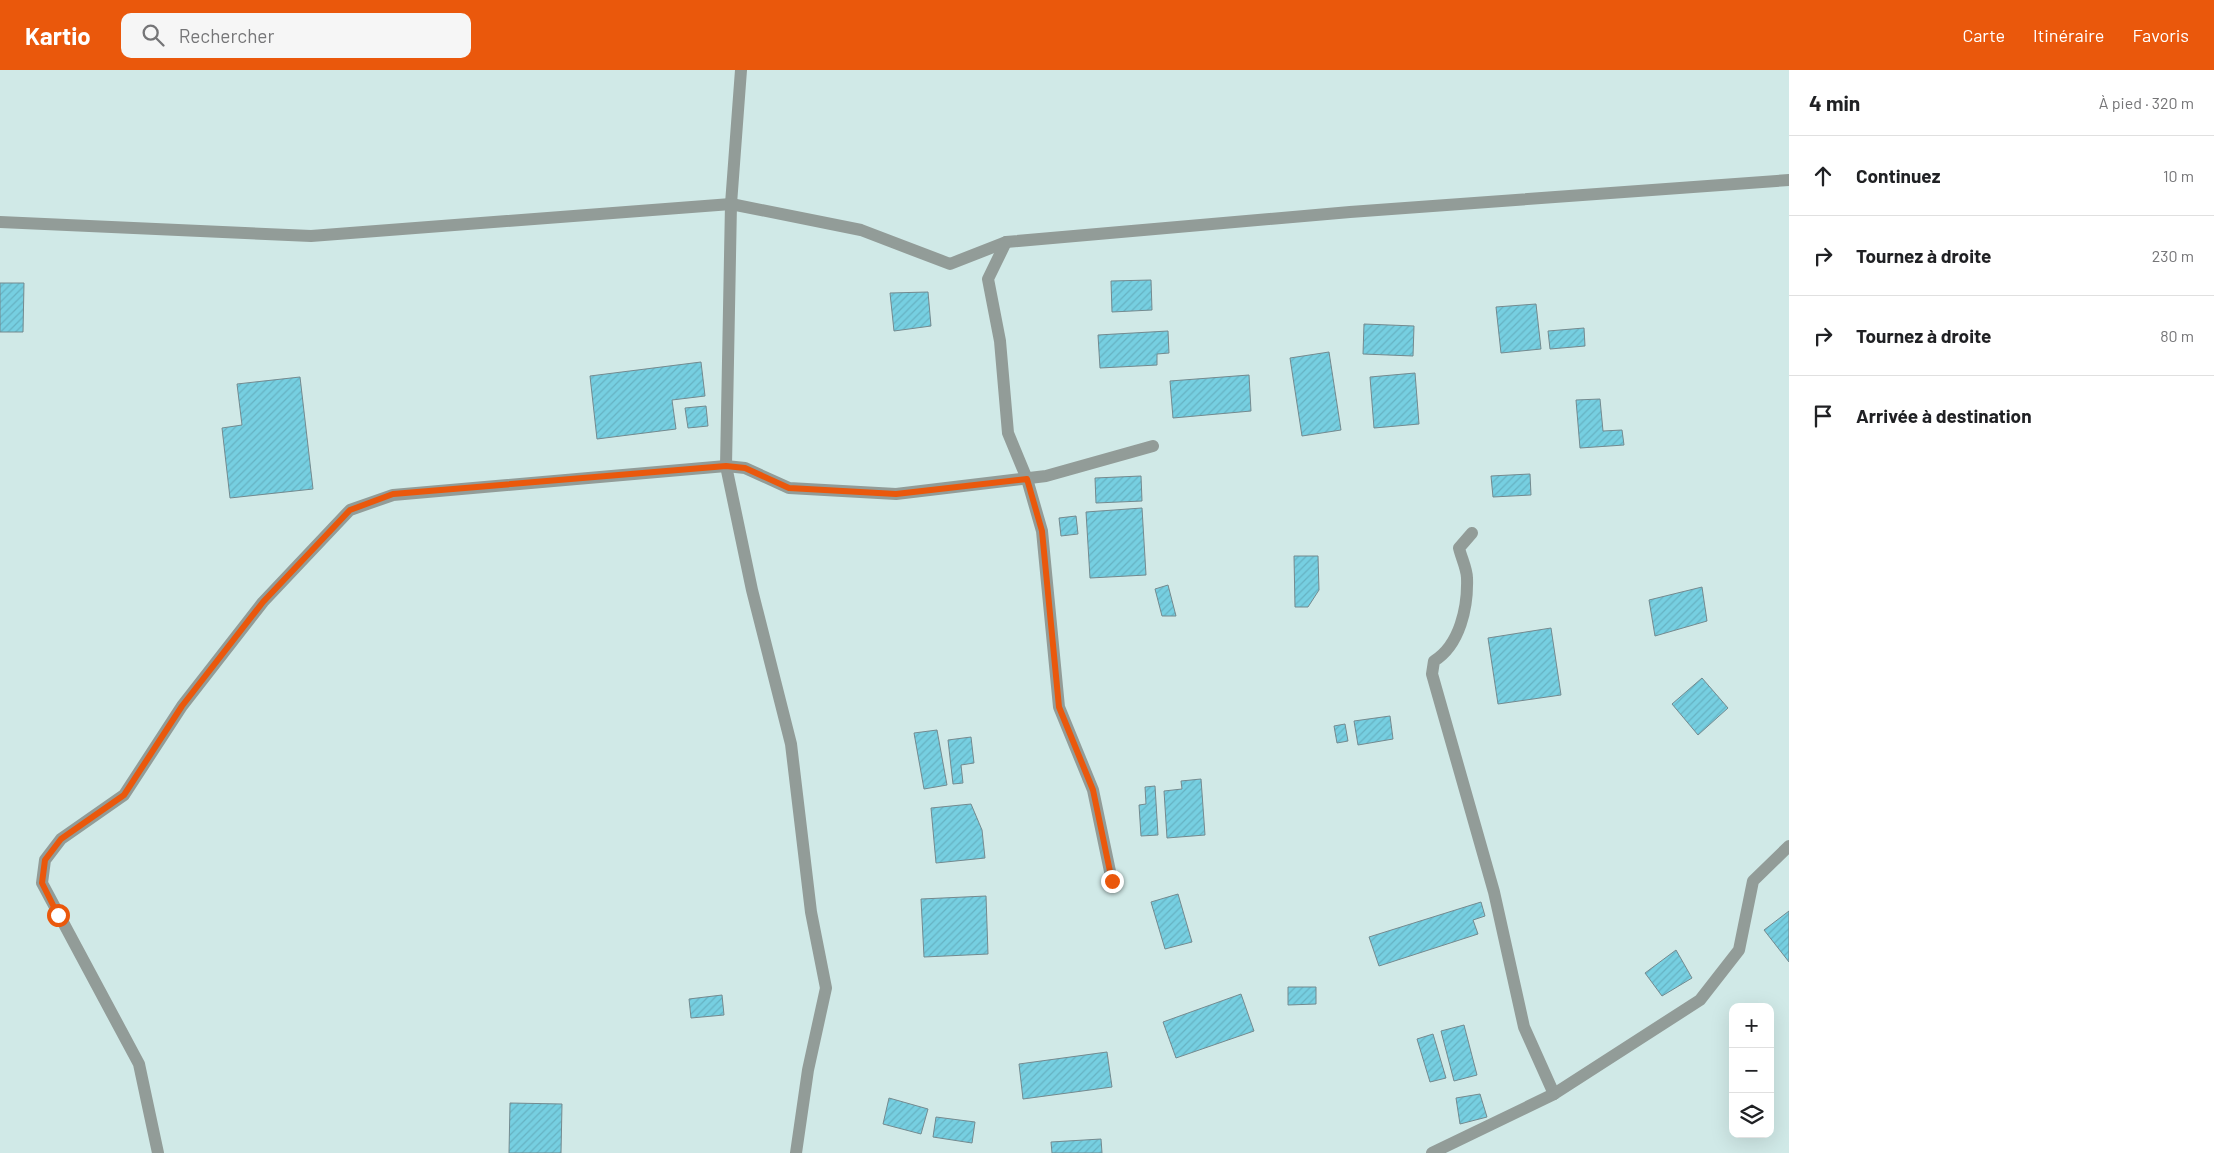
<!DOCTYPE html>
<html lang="fr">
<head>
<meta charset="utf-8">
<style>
  :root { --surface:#fff; --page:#f6f6f6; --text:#202124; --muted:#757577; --line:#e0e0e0; --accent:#ea580c }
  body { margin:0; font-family:Barlow,sans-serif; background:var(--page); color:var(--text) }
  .controls { position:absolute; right:15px; bottom:15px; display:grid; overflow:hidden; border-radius:10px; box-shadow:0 5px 20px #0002 }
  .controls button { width:45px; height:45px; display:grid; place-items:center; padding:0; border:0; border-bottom:1px solid var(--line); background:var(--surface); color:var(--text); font:25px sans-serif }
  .stop { position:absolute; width:15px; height:15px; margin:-11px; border:4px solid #ea580c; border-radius:50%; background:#fff }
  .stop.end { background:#ea580c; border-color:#fff; box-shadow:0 1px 5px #0008 }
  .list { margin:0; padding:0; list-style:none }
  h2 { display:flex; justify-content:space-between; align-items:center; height:65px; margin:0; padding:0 20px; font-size:21px }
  h2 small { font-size:16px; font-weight:400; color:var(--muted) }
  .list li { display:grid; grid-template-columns:32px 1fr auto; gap:15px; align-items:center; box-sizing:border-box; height:80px; padding:0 20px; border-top:1px solid var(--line) }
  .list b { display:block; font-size:19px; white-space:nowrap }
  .list em { font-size:16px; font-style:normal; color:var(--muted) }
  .icon { flex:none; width:28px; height:28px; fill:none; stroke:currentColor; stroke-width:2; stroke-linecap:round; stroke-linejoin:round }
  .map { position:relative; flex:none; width:1789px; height:1083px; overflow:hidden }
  header { display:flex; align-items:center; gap:30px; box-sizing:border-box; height:70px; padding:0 25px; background:var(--accent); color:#fff }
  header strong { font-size:24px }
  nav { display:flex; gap:28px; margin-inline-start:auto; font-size:18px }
  .search { width:350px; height:45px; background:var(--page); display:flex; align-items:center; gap:12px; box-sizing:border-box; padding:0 18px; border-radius:10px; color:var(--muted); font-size:19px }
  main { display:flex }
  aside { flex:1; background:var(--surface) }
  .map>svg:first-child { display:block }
  .building { fill:url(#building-hatch); stroke:#748a8f }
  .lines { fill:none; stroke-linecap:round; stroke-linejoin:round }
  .minor { stroke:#929c98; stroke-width:12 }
  .route { stroke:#ea580c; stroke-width:6 }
</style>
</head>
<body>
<header>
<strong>Kartio</strong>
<div class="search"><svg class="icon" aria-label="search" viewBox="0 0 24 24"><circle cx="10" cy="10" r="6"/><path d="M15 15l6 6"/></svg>Rechercher</div>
<nav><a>Carte</a><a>Itinéraire</a><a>Favoris</a></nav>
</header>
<main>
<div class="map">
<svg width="1789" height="1083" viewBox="0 0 1789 1083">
  <defs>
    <pattern id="building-hatch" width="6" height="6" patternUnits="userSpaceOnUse" patternTransform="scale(1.25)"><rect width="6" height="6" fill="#76cfe1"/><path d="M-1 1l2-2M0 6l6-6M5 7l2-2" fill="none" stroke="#66b2c2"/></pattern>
  </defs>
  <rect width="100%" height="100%" fill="#d0e9e7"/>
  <g class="building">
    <path d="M1151 210 1152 240 1112 242 1111 211Z"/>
    <path d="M0 213H24L23 262H0Z"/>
    <path d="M928 222 931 256 894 261 890 223Z"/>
    <path d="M1536 234 1541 279 1501 283 1496 237Z"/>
    <path d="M1364 254 1414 256 1413 286 1363 284Z"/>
    <path d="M1584 258 1585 276 1550 279 1548 261Z"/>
    <path d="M1168 261 1169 283 1157 284V295L1100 298 1098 265Z"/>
    <path d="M1329 282 1341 360 1302 366 1290 288Z"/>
    <path d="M701 292 705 326 672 330 676 359 597 369 590 306Z"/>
    <path d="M1415 303 1419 354 1374 358 1370 307Z"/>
    <path d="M1249 305 1251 341 1173 348 1170 311Z"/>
    <path d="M300 307 313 419 230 428 222 358 242 355 237 314Z"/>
    <path d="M1600 329 1603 361 1622 360 1624 375 1580 378 1576 330Z"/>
    <path d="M706 336 708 356 688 358 685 338Z"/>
    <path d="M1530 404 1531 425 1493 427 1491 406Z"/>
    <path d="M1141 406 1142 431 1096 433 1095 408Z"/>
    <path d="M1142 438 1146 505 1090 508 1086 442Z"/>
    <path d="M1076 446 1078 464 1061 466 1059 448Z"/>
    <path d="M1294 486H1318L1319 520 1308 537H1295Z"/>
    <path d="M1168 515 1176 546H1162L1155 519Z"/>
    <path d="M1702 517 1707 551 1655 566 1649 530Z"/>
    <path d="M1551 558 1561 625 1498 634 1488 568Z"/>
    <path d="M1702 608 1728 638 1698 665 1672 634Z"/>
    <path d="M1390 646 1393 669 1358 675 1354 651Z"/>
    <path d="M1345 654 1348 671 1337 673 1334 656Z"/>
    <path d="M937 660 947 715 924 719 914 663Z"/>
    <path d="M971 667 974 693 961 695 963 713 953 714 948 670Z"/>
    <path d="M1201 709 1205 765 1167 768 1164 721 1182 719 1181 711Z"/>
    <path d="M1155 716 1158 765 1141 766 1139 735 1146 734 1145 717Z"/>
    <path d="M971 734 982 760 985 788 936 793 931 738Z"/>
    <path d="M1178 824 1192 872 1165 879 1151 832Z"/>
    <path d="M986 826 988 884 924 887 921 829Z"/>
    <path d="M1481 832 1485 846 1473 850 1478 864 1379 896 1369 867Z"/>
    <path d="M1789 841V892L1764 860Z"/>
    <path d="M1676 880 1692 908 1662 926 1645 903Z"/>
    <path d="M1288 917H1316V934L1288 935Z"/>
    <path d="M1241 924 1254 961 1176 988 1163 952Z"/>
    <path d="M722 925 724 945 691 948 689 929Z"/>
    <path d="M1464 955 1477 1005 1454 1011 1441 961Z"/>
    <path d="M1433 964 1446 1008 1430 1012 1417 969Z"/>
    <path d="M1107 982 1112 1017 1023 1029 1019 994Z"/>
    <path d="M1480 1024 1487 1047 1460 1054 1456 1028Z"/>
    <path d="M889 1028 928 1039 921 1064 883 1054Z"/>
    <path d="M510 1033 562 1034 561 1083H509Z"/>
    <path d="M936 1047 975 1052 972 1073 933 1067Z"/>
    <path d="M1101 1069 1102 1083H1052L1051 1072Z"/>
  </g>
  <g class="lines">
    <g class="minor">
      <path d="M741 0 731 134 726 396 752 520 791 674 811 842 826 918 808 1000 796 1083"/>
      <path d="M0 152 311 166 731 134 861 160 950 194 1006 172 1350 142 1789 110"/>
      <path d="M1006 172 988 209 1000 271 1008 363 1027 409 1042 461 1059 637 1093 720 1112 811"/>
      <path d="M1472 463 1459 478C1461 487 1467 499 1467 508 1468 537 1460 575 1434 591L1432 604 1494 822 1524 957 1554 1024"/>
      <path d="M158 1083 139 994 42 813 45 790 61 769 124 725 182 636 263 532 350 440 393 425 726 396 745 398 789 418 896 424 1046 406 1153 376"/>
      <path d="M1432 1083 1554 1024 1700 930 1739 880 1753 811 1789 776"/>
    </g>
  </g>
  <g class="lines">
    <path class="route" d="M58 845 42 813 45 790 61 769 124 725 182 636 263 532 350 440 393 424 726 396 745 398 789 418 896 424 1027 409 1042 461 1059 637 1093 720 1112 811"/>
  </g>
</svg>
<div class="controls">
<button>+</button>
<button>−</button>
<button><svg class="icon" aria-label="layers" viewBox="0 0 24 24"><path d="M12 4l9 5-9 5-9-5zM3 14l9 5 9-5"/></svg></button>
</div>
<div class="stop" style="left:58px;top:845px"></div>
<div class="stop end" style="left:1112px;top:811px"></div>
</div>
<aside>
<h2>4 min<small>À pied · 320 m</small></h2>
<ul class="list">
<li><svg class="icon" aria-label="ahead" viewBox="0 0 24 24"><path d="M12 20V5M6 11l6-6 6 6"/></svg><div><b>Continuez</b></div><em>10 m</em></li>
<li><svg class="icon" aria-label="right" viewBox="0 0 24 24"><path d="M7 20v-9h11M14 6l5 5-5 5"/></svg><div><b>Tournez à droite</b></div><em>230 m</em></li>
<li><svg class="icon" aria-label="right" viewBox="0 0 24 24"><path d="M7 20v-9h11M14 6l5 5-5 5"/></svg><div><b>Tournez à droite</b></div><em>80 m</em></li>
<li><svg class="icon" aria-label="arrive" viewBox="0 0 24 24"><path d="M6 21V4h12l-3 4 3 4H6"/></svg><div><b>Arrivée à destination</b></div></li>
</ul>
</aside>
</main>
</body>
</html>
